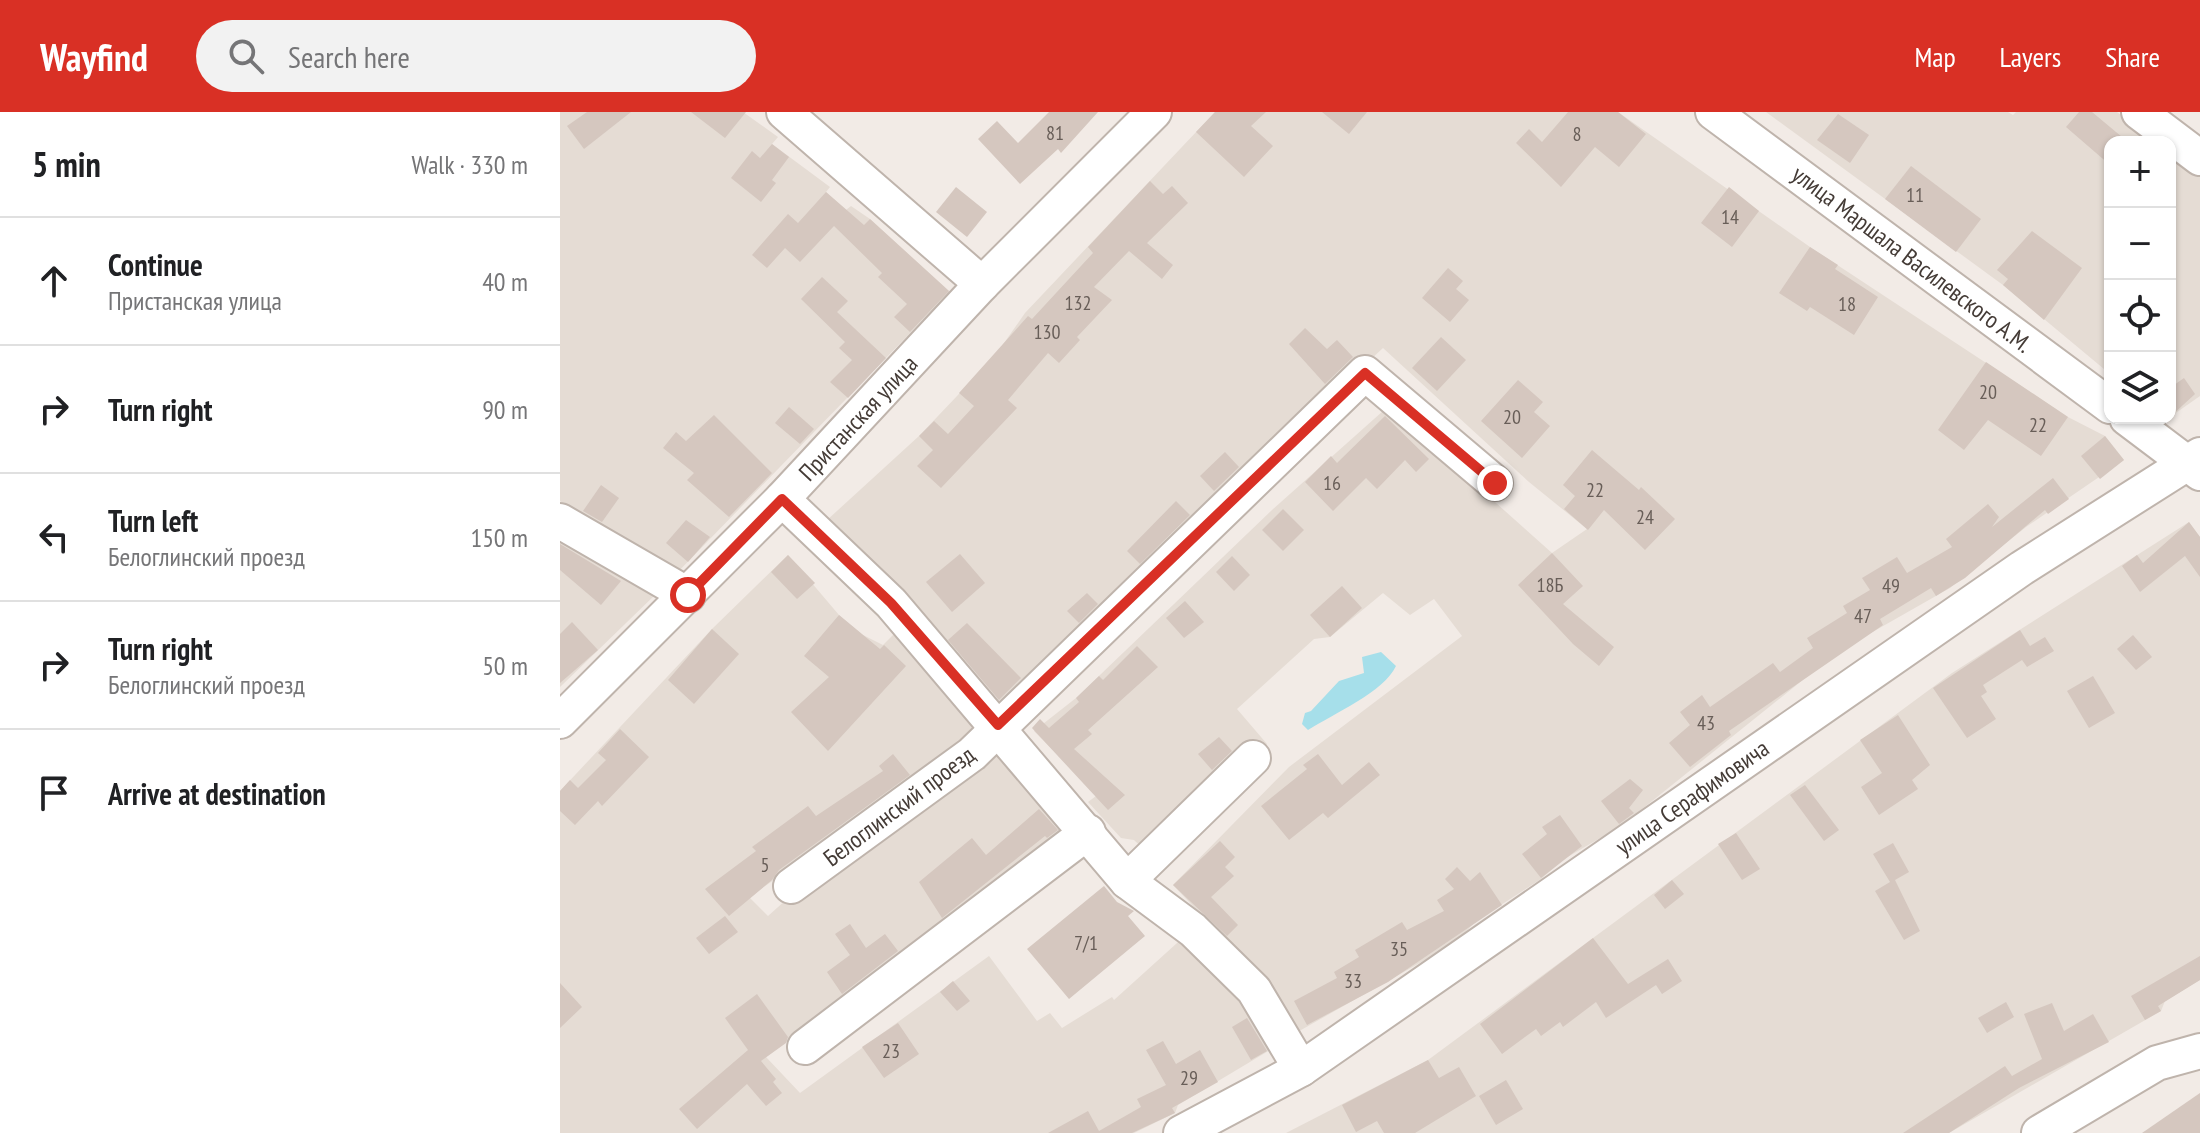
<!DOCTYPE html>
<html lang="en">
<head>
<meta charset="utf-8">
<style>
  :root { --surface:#fff; --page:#f2f2f2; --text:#202124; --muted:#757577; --line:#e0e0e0; --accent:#d93025 }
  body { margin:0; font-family:"PT Sans Narrow",sans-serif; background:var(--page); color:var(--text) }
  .controls { position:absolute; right:24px; top:24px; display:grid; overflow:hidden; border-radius:16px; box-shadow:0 2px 6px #0004 }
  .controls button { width:72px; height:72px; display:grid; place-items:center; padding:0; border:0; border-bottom:2px solid var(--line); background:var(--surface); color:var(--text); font:40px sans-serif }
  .stop { position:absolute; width:24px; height:24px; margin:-18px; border:6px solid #d93025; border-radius:50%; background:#fff }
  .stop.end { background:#d93025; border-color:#fff; box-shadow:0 2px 8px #0008 }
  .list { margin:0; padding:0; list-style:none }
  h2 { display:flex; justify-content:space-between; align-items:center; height:104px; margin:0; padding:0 32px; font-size:34px }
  h2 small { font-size:26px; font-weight:400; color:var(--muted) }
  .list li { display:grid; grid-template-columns:52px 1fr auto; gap:24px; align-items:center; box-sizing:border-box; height:128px; padding:0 32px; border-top:2px solid var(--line) }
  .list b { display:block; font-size:30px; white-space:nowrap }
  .list p { margin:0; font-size:26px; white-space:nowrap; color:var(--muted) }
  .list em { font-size:26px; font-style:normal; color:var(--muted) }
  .icon { flex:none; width:44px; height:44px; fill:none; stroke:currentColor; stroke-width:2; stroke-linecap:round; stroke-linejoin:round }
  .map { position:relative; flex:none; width:1640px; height:1021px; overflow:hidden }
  header { display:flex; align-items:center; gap:48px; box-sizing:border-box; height:112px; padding:0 40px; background:var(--accent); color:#fff }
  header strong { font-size:38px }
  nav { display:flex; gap:44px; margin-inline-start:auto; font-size:28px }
  .search { width:560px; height:72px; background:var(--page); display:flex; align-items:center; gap:20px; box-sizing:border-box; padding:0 28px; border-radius:44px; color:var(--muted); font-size:30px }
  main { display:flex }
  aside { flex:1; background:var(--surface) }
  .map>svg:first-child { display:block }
  .residential { fill:#e5dcd4 }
  .water { fill:#a6dfea }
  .building { fill:#d5c7bf }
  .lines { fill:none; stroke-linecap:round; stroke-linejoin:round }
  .minor-casing { stroke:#bfb4ac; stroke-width:38 }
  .minor { stroke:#fff; stroke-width:34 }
  .route { stroke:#d93025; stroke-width:10 }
  .labels { text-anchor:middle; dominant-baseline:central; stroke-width:6; stroke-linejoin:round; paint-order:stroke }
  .number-label { font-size:20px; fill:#685e58 }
  .street-label { font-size:24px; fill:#443b36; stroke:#fff }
</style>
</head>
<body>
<header>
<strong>Wayfind</strong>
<div class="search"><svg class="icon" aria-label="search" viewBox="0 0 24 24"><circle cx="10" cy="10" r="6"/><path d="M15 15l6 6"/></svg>Search here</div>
<nav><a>Map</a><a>Layers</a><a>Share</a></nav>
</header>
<main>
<aside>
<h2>5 min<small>Walk · 330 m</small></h2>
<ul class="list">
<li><svg class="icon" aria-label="ahead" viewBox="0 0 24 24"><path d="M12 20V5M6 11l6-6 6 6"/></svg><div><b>Continue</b><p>Пристанская улица</p></div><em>40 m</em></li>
<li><svg class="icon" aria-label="right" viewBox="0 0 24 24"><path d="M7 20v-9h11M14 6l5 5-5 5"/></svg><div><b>Turn right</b></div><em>90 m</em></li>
<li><svg class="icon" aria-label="left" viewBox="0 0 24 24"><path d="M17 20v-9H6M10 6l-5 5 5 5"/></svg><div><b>Turn left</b><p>Белоглинский проезд</p></div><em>150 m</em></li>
<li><svg class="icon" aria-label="right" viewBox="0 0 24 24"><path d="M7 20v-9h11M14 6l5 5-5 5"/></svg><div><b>Turn right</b><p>Белоглинский проезд</p></div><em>50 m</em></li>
<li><svg class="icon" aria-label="arrive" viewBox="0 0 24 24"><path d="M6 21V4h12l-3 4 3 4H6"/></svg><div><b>Arrive at destination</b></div></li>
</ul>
</aside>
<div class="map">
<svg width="1640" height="1021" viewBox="0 0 1640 1021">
  <rect width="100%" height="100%" fill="#f2ebe6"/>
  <g class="residential">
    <path d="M0 0H183L218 25 212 32 270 75 266 80 286 98 291 94 310 107 390 180 113 465 19 405 0 389Z"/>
    <path d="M655 0H1058L1250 135 1508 305 1545 324 1564 348 1466 415 1390 476 1302 526 1244 567 1061 714 1004 747 981 767 916 809 895 831 734 922 664 827 613 773 729 655 902 524 874 487 850 503 823 481 770 525 754 527 677 597 707 632 660 671 592 745 574 728 561 726 528 690 536 684 530 676 474 619 516 586 712 398 823 299 873 342 889 349 992 441 1027 417 969 370 823 236 441 591 266 409 359 324 435 244 465 201Z"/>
    <path d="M1206 0H1448L1453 3 1456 0H1557L1596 30H1550V262L1443 173Z"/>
    <path d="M1610 42 1640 63V284L1610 305Z"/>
    <path d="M1629 410 1640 425V868L1605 889 1601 899 1389 1021H726L868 948 1392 561Z"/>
    <path d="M0 421 98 480 0 575Z"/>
    <path d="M228 443 279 503 303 523 323 533 335 521 416 618 317 696 198 779 190 786 208 804 236 779 434 636 515 718 206 945 240 981 429 844 477 909 490 901 502 916 552 885 554 888 627 822 691 904 710 938 618 993 615 1001 574 1021H0V679L152 517Z"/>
  </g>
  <path class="water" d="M821 540 836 554C824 580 773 602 748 618L742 612 745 601 751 599 779 569 804 561 802 545Z"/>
  <g class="building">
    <path d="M27 0H71L24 37 7 14Z"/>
    <path d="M131 0H186L165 26Z"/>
    <path d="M489 0H538L501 41 498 37 460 72 418 27 437 9 458 31Z"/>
    <path d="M655 0H706L691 14 713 34 684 65 636 20Z"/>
    <path d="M762 0H807L789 22Z"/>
    <path d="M1008 0H1058L1086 22 1059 55 1035 35 1001 75 956 31 969 17 982 30Z"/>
    <path d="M1519 0H1532L1568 30H1550V53L1506 15Z"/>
    <path d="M1278 2 1309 23 1290 51 1257 28Z"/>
    <path d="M212 32 229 45 212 68 216 71 201 90 171 66 192 39 200 46Z"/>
    <path d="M1351 54 1421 107 1396 140 1325 87Z"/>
    <path d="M590 69 603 82 612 74 628 91 587 131 613 153 602 167 569 139 534 175 552 188 517 225 520 228 499 251 488 241 448 288 457 296 381 376 357 354 373 338 359 324 374 309 388 322 414 294 399 281 468 204 472 207 533 141 528 135Z"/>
    <path d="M396 75 427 100 407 125 376 100Z"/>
    <path d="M1169 75 1199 99 1172 135 1141 111Z"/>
    <path d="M266 80 304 113 310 107 389 179 350 220 334 205 347 192 318 165 322 161 274 114 240 150 225 136 207 156 192 143 228 102 238 111Z"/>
    <path d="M1472 119 1522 156 1484 208 1443 173 1448 167 1437 158Z"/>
    <path d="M1250 135 1278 153 1275 157 1318 185 1294 223 1250 195 1247 199 1219 181Z"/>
    <path d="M888 156 903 169 896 177 909 188 890 210 862 186Z"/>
    <path d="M262 165 288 189 277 200 326 246 288 286 270 270 292 248 279 236 285 230 241 187Z"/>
    <path d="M745 216 767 237 777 228 793 245 765 272 729 232Z"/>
    <path d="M881 225 906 248 877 279 852 256Z"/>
    <path d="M1426 250 1508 305 1481 344 1428 308 1404 338 1378 318Z"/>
    <path d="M1624 266 1635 282 1610 305V276Z"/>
    <path d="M958 268 983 290 974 300 990 314 962 346 921 309Z"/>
    <path d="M229 295 254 317 240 332 215 311Z"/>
    <path d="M154 303 212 361 169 405 127 368 134 361 103 336 116 320 126 329Z"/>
    <path d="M825 304 869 347 856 360 845 348 817 377 806 366 773 399 745 370 771 344 777 351Z"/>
    <path d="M1545 324 1564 348 1540 367 1521 344Z"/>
    <path d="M1032 338 1079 378 1081 375 1115 407 1085 438 1044 398 1028 418 1004 397 1015 384 1003 373Z"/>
    <path d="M665 340 679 355 654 379 640 364Z"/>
    <path d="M1493 366 1509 387 1488 402 1485 398 1405 466 1376 484 1371 476 1320 507 1323 513 1169 619 1171 623 1130 655 1109 631 1130 613 1120 600 1142 583 1150 595 1213 551 1220 560 1253 536 1247 526 1287 501 1283 494 1310 478 1302 466 1337 445 1347 461 1392 435 1386 427 1428 392 1439 405 1432 415Z"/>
    <path d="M41 373 59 386 42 410 23 399Z"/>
    <path d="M616 389 630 403 580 452 567 439Z"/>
    <path d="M723 397 744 418 723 439 702 418Z"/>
    <path d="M126 408 150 425 128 450 106 431Z"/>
    <path d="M1629 410 1640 425V465L1625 444 1580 480 1562 454 1577 443 1583 451Z"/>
    <path d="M0 432 61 469 41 493 0 458Z"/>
    <path d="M992 441 1023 474 1003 492 1054 535 1039 554 1013 532 958 473Z"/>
    <path d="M400 442 425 471 392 500 366 470Z"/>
    <path d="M228 443 255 471 237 487 211 460Z"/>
    <path d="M672 444 690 463 674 479 656 460Z"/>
    <path d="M782 474 802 496 770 525 750 503Z"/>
    <path d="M527 481 538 492 519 511 507 499Z"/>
    <path d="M625 489 644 510 624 526 606 506Z"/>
    <path d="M279 503 320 537 324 533 346 554 268 639 231 600 269 565 244 544Z"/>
    <path d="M12 510 38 538 0 571V522Z"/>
    <path d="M407 511 461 566 439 588 388 528Z"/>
    <path d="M152 517 179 542 134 592 108 568Z"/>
    <path d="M1460 518 1470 534 1485 525 1494 539 1467 555 1462 548 1423 573 1427 580 1421 584 1436 607 1407 626 1373 576Z"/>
    <path d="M1573 523 1592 545 1576 558 1557 537Z"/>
    <path d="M577 534 598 555 528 618 532 622 514 637 565 683 548 698 472 616 480 607 489 616 519 590 516 586 539 564 543 568Z"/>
    <path d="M1533 564 1555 601 1529 616 1507 579Z"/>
    <path d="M1338 603 1370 653 1352 668 1358 677 1319 703 1301 675 1322 661 1300 628Z"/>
    <path d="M60 617 89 645 42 694 38 689 15 713 0 699V679L10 668 18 676 46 648 38 641Z"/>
    <path d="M659 625 672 639 652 658 638 642Z"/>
    <path d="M333 642 350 663 219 758 212 768 169 804 145 777 196 739 192 735 248 694 256 704 323 659 319 654Z"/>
    <path d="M758 642 782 673 809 650 820 663 768 706 763 701 729 728 701 694 747 657 743 653Z"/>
    <path d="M1070 667 1083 678 1069 696 1074 701 1059 712 1041 689Z"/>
    <path d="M1245 673 1279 718 1264 729 1230 683Z"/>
    <path d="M479 697 498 718 487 726 485 724 382 806 359 770 412 726 426 743Z"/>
    <path d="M1000 703 1022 734 981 766 962 742 987 722 982 715Z"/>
    <path d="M1176 721 1200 757 1182 768 1158 732Z"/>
    <path d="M660 729 675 745 665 755 674 764 651 785 678 813 667 824 613 773Z"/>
    <path d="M1333 731 1349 760 1335 768 1360 819 1344 828 1315 779 1330 770 1313 742Z"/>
    <path d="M897 755 910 769 920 760 942 793 828 870 747 913 734 889 777 866 774 860 799 845 795 838 842 810 847 818 884 799 877 788 894 777 885 767Z"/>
    <path d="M1112 768 1124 782 1105 797 1094 783Z"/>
    <path d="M544 774 557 790 574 799 568 804 585 824 509 887 467 837Z"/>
    <path d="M165 804 178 820 149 842 136 826Z"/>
    <path d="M290 812 306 836 325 822 338 839 282 882 267 860 290 843 275 822Z"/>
    <path d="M1033 826 1068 872 1108 847 1122 869 1102 882 1096 873 1046 906 1036 890 1003 915 1000 910 981 924 976 917 942 942 920 912Z"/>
    <path d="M1640 844V868L1598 894 1601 899 1585 908 1571 884Z"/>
    <path d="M393 869 410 889 397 899 380 880Z"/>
    <path d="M0 871 22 895 0 916Z"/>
    <path d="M197 882 228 925 226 931 201 949 216 967 213 970 222 981 206 994 187 972 137 1017 119 997 188 938 165 906Z"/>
    <path d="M1446 890 1454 905 1427 921 1418 906Z"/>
    <path d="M1492 891 1504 919 1533 902 1549 930 1459 976 1389 1021H1343L1445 954 1452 964 1482 947 1464 902Z"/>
    <path d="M687 906 707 939 691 948 672 915Z"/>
    <path d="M338 911 359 942 324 966 302 935Z"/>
    <path d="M603 929 616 952 640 938 658 970 612 996 615 1001 572 1021H488L528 999 539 1019 581 995 577 987 606 973 586 938Z"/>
    <path d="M868 948 879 966 899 955 916 984 855 1021H824L817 1009 796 1020 782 993Z"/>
    <path d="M946 968 963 997 936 1013 919 984Z"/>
    <path d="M1640 981V1021H1582Z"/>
  </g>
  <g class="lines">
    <defs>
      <g id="minor">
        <path d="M224 0 422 172"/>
        <path d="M1153 0 1550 294"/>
        <path d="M1579 0 1640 46"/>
        <path d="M1567 306 1640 361"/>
        <path d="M222 387 331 491 567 769 633 818 694 878 741 957"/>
        <path d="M0 409 128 483"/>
        <path d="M0 609 222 387 422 172 594 0"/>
        <path d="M567 769 693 646"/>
        <path d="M231 774 412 642 805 261 935 371"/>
        <path d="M245 935 528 720"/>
        <path d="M621 1021 741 957 1462 456 1640 343"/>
        <path d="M1479 1021 1597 951 1640 939"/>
      </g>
    </defs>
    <use href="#minor" class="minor-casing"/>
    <use href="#minor" class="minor"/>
  </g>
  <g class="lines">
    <path class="route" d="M128 483 222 387 331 491 438 613 805 261 935 371"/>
  </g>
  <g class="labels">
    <g class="number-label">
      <text x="495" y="21">81</text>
      <text x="1017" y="22">8</text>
      <text x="1355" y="83">11</text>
      <text x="1170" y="105">14</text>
      <text x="518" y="191">132</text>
      <text x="1287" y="192">18</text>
      <text x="487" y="220">130</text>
      <text x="1428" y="280">20</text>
      <text x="952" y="305">20</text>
      <text x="1478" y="313">22</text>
      <text x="772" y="371">16</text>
      <text x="1035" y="378">22</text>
      <text x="1085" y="405">24</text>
      <text x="990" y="473">18Б</text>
      <text x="1331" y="474">49</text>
      <text x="1303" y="504">47</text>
      <text x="1146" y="611">43</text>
      <text x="205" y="753">5</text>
      <text x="526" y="831">7/1</text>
      <text x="839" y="837">35</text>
      <text x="793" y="869">33</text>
      <text x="331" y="939">23</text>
      <text x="629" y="966">29</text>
    </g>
    <g class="street-label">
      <text transform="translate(1352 147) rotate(37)">улица Маршала Василевского А.М.</text>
      <text transform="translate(298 306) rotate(-47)">Пристанская улица</text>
      <text transform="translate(1132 685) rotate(-35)">улица Серафимовича</text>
      <text transform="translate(339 694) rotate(-37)">Белоглинский проезд</text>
    </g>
  </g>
</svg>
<div class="controls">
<button>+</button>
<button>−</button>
<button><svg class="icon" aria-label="locate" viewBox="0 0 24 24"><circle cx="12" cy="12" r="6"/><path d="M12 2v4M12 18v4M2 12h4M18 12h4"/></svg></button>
<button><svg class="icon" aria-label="layers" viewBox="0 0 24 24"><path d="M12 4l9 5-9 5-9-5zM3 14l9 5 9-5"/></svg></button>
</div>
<div class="stop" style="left:128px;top:483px"></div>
<div class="stop end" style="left:935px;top:371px"></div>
</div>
</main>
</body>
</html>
